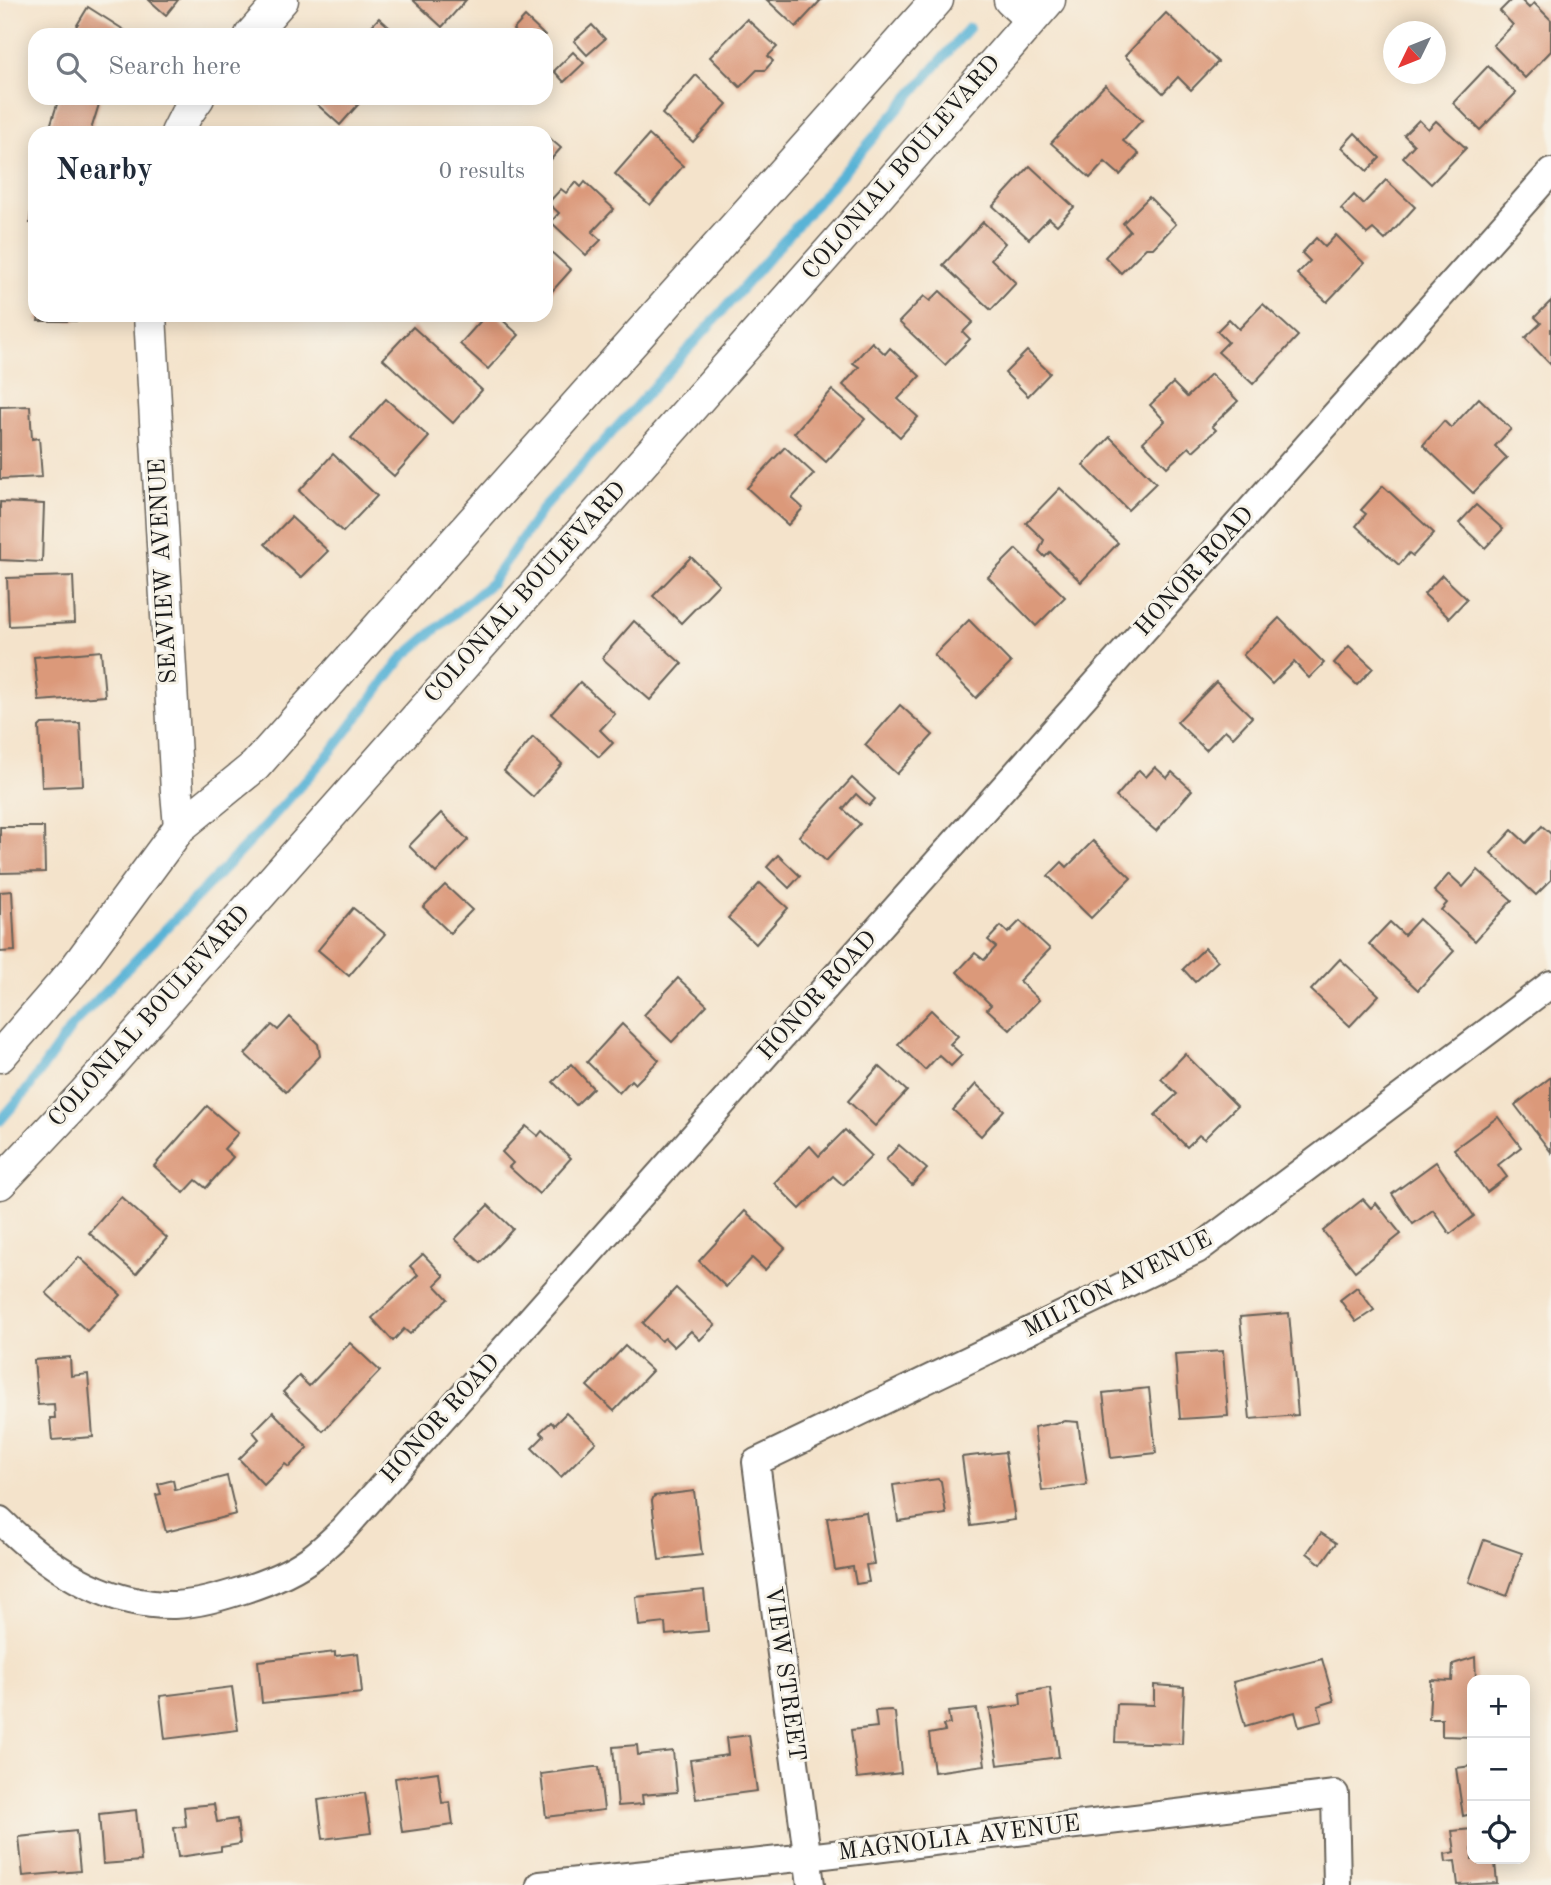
<!DOCTYPE html>
<html lang="en">
<head>
<meta charset="utf-8">
<style>
  :root { --surface:#fff; --page:#f6f6f7; --text:#1f2937; --muted:#747a83; --line:#e0e1e3 }
  body { margin:0; font-family:"Old Standard TT",serif; background:var(--page); color:var(--text) }
  .controls { position:absolute; right:21px; bottom:21px; display:grid; overflow:hidden; border-radius:14px; box-shadow:0 4px 18px #0003 }
  .controls button { width:63px; height:63px; display:grid; place-items:center; padding:0; border:0; border-bottom:2px solid var(--line); background:var(--surface); color:var(--text); font:35px sans-serif }
  .compass { position:absolute; left:1383px; top:21px; width:63px; height:63px; border-radius:50%; background:var(--surface); box-shadow:0 4px 18px #0003; rotate:227deg }
  .list { margin:0; padding:0; list-style:none }
  h2 { display:flex; justify-content:space-between; align-items:center; height:91px; margin:0; padding:0 28px; font-size:30px }
  h2 small { font-size:23px; font-weight:400; color:var(--muted) }
  .icon { flex:none; width:38px; height:38px; fill:none; stroke:currentColor; stroke-width:2; stroke-linecap:round; stroke-linejoin:round }
  .map { position:relative; flex:none; width:1551px; height:1885px; overflow:hidden }
  .search { position:absolute; background:var(--surface); box-shadow:0 4px 18px #0003; left:28px; top:28px; width:525px; height:77px; display:flex; align-items:center; gap:18px; box-sizing:border-box; padding:0 24px; border-radius:21px; color:var(--muted); font-size:26px }
  .panel { position:absolute; background:var(--surface); box-shadow:0 4px 18px #0003; left:28px; top:126px; width:525px; height:196px; border-radius:21px }
  .map>svg:first-child { display:block }
  .lines { fill:none; stroke-linecap:round; stroke-linejoin:round }
  .stream { stroke:#58b3d6; stroke-width:10 }
  .building { fill:#db997a }
  .minor-casing { stroke:#686259; stroke-width:30 }
  .tertiary-casing { stroke:#686259; stroke-width:35 }
  .minor { stroke:#fff; stroke-width:26 }
  .tertiary { stroke:#fff; stroke-width:32 }
  .labels { text-anchor:middle; dominant-baseline:central; stroke-width:6; stroke-linejoin:round; paint-order:stroke }
  .street-label { font-size:24px; fill:#1c1c1c; stroke:#f7f3e8 }
</style>
</head>
<body>
<div class="map">
<svg width="1551" height="1885" viewBox="0 0 1551 1885">
  <rect width="100%" height="100%" fill="#f7f3e8"/>
  <filter id="ink" filterUnits="userSpaceOnUse"><feTurbulence type="fractalNoise" baseFrequency=".0143" numOctaves="2"/><feDisplacementMap in="SourceGraphic" scale="14" xChannelSelector="R" yChannelSelector="G"/><feConvolveMatrix kernelMatrix="1 2 1 2 8 2 1 2 1" color-interpolation-filters="sRGB"/></filter>
  <filter id="wash" filterUnits="userSpaceOnUse"><feTurbulence type="fractalNoise" baseFrequency=".00686" numOctaves="4" result="noise"/><feDisplacementMap in="SourceGraphic" scale="28" xChannelSelector="R" yChannelSelector="G"/><feGaussianBlur stdDeviation="1.57" result="paint"/><feColorMatrix in="noise" values="0 0 0 0 0 0 0 0 0 0 0 0 0 0 0 0 0 1.4 0 .05"/><feComposite in="paint" operator="in"/></filter>
  <g filter="url(#wash)">
    <rect width="100%" height="100%" fill="#f4e3cb"/>
    <g class="lines">
      <path class="stream" d="M0 1121 27 1090 73 1025 263 828 334 748 403 657 491 583 543 508 719 315 969 28"/>
    </g>
    <g id="blocks">
      <g class="building">
        <path d="M149 0H178L166 15Z"/>
        <path d="M413 0H466L442 27Z"/>
        <path d="M767 0H821L796 27Z"/>
        <path d="M1511 0H1521L1529 8 1534 3 1551 20V51L1525 78 1493 45 1513 25 1500 11Z"/>
        <path d="M88 7 132 35H71Z"/>
        <path d="M1166 13 1218 62 1191 90 1178 77 1163 93 1125 56Z"/>
        <path d="M525 17 544 35H518L513 30Z"/>
        <path d="M379 18 398 35H363Z"/>
        <path d="M747 19 777 47 768 56 773 61 765 70H757L740 87 710 57Z"/>
        <path d="M592 25 605 39 587 55 574 41Z"/>
        <path d="M573 52 584 63 564 82 554 71Z"/>
        <path d="M1488 66 1516 93 1480 130 1453 103Z"/>
        <path d="M696 75 727 104 693 142 662 114Z"/>
        <path d="M1105 85 1142 120 1123 141 1139 154 1120 175 1105 162 1090 178 1051 143Z"/>
        <path d="M59 98H92L100 101 90 133H48Z"/>
        <path d="M310 98H364L340 125Z"/>
        <path d="M1419 120 1428 129 1436 121 1466 148 1431 184 1403 157 1414 145 1404 135Z"/>
        <path d="M1355 133 1380 158 1367 171 1342 147Z"/>
        <path d="M546 135 561 148 546 165Z"/>
        <path d="M649 135 683 166 650 205 615 174Z"/>
        <path d="M1030 166 1074 207 1057 225 1049 218 1029 239 993 206Z"/>
        <path d="M1386 180 1415 207 1385 240 1373 229 1367 234 1341 209 1354 195 1363 204Z"/>
        <path d="M576 182 581 187 585 182 614 209 592 232 601 240 586 255 551 222 559 213 548 203 561 189 566 193Z"/>
        <path d="M33 188H35V223H30Z"/>
        <path d="M1149 197 1176 224 1153 248H1146L1121 273 1105 257 1130 231 1123 223Z"/>
        <path d="M983 222 1005 243 991 259 1016 283 991 310 943 265Z"/>
        <path d="M1336 235 1364 263 1327 302 1297 274 1310 261 1302 253 1316 238 1325 247Z"/>
        <path d="M548 249 571 270 546 298V251Z"/>
        <path d="M940 291 973 322 963 332 970 339 945 365 899 322 924 296 930 301Z"/>
        <path d="M1551 301V365L1525 338 1541 323 1535 317Z"/>
        <path d="M1263 304 1298 336 1253 384 1218 352 1228 342 1217 331 1229 319 1239 329Z"/>
        <path d="M39 315H76V321H38Z"/>
        <path d="M486 315H497L519 335 488 369 460 344Z"/>
        <path d="M413 327 482 390 453 423 383 359Z"/>
        <path d="M872 342 885 354 890 348 920 376 898 399 918 417 900 437 843 385 859 367 853 363Z"/>
        <path d="M1027 351 1050 373 1028 396 1005 373Z"/>
        <path d="M1211 374 1238 401 1212 426 1216 430 1193 451 1189 447 1167 467 1143 442 1165 421 1150 405 1173 383 1187 397Z"/>
        <path d="M832 390 865 419 826 462 794 433Z"/>
        <path d="M1479 398 1511 429 1495 446 1507 458 1473 493 1423 445 1444 421 1451 428Z"/>
        <path d="M386 399 429 437 394 476 351 438Z"/>
        <path d="M30 406 32 439 39 438 42 477 0 479V407Z"/>
        <path d="M1110 437 1156 483 1128 510 1083 465Z"/>
        <path d="M785 447 814 474 792 498 803 508 788 525 747 488Z"/>
        <path d="M333 454 377 496 343 532 299 491Z"/>
        <path d="M1383 486 1434 533 1413 556 1409 553 1399 565 1356 526 1366 514 1361 510Z"/>
        <path d="M1060 488 1118 543 1081 582 1050 552 1045 557 1039 551 1044 540 1026 523Z"/>
        <path d="M0 502 44 504 42 562 0 560Z"/>
        <path d="M1476 505 1503 529 1485 548 1459 523Z"/>
        <path d="M291 517 328 551 301 578 265 544Z"/>
        <path d="M1016 549 1065 597 1036 626 988 577Z"/>
        <path d="M691 557 719 584 681 623 653 596Z"/>
        <path d="M1442 575 1467 599 1449 618 1424 594Z"/>
        <path d="M73 576 75 623 9 626 7 578Z"/>
        <path d="M1279 618 1324 663 1309 678 1294 662 1272 684 1243 655Z"/>
        <path d="M969 620 1011 663 976 698 934 655Z"/>
        <path d="M634 621 682 664 650 700 602 658Z"/>
        <path d="M1349 646 1373 668 1357 685 1334 663Z"/>
        <path d="M101 651 105 696 39 701 34 657Z"/>
        <path d="M580 682 615 714 600 730 613 743 599 757 551 714Z"/>
        <path d="M1216 682 1252 717 1233 737 1225 730 1206 750 1177 722Z"/>
        <path d="M900 705 933 735 897 774 865 745Z"/>
        <path d="M80 723 83 785 42 787 39 727 42 724Z"/>
        <path d="M533 737 562 764 533 797 504 771Z"/>
        <path d="M1155 767 1167 778 1172 772 1192 790 1156 831 1116 797 1139 770 1146 777Z"/>
        <path d="M852 778 875 799 869 806 856 794 843 809 860 824 826 861 799 836Z"/>
        <path d="M441 813 468 840 436 873 409 846Z"/>
        <path d="M1542 826 1551 834V880L1536 895 1491 853 1512 830 1526 843Z"/>
        <path d="M0 827H44L45 872 0 873Z"/>
        <path d="M1093 841 1131 878 1091 918 1048 876 1062 862 1067 867Z"/>
        <path d="M778 855 800 876 789 888 767 867Z"/>
        <path d="M1478 870 1512 900 1475 941 1441 910 1447 903 1434 891 1449 874 1463 887Z"/>
        <path d="M760 883 788 908 756 944 728 918Z"/>
        <path d="M445 885 472 910 450 933 423 907Z"/>
        <path d="M12 891 15 951 0 952V892Z"/>
        <path d="M353 908 385 934 349 976 318 950Z"/>
        <path d="M1419 919 1454 951 1418 990 1369 944 1390 922 1404 935Z"/>
        <path d="M1020 921 1050 949 1019 981 1039 1000 1010 1030 987 1009 991 1005 957 972 975 953 984 960 996 947 988 940 1001 926 1008 933Z"/>
        <path d="M1205 948 1218 961 1195 982 1183 969Z"/>
        <path d="M1340 959 1379 995 1350 1026 1311 990Z"/>
        <path d="M678 978 707 1005 672 1042 644 1015Z"/>
        <path d="M931 1010 958 1036 950 1044 962 1055 951 1066 939 1055 925 1070 898 1044Z"/>
        <path d="M290 1017 318 1044 320 1056 286 1092 245 1054 272 1025 278 1030Z"/>
        <path d="M622 1024 659 1060 635 1084 631 1080 619 1093 587 1062Z"/>
        <path d="M1185 1054 1237 1106 1204 1139 1199 1135 1187 1147 1155 1115 1177 1094 1161 1079Z"/>
        <path d="M571 1064 593 1088 576 1105 553 1082Z"/>
        <path d="M879 1066 907 1091 875 1126 848 1101Z"/>
        <path d="M1551 1077V1152L1515 1105Z"/>
        <path d="M976 1084 1004 1110 981 1136 953 1110Z"/>
        <path d="M207 1106 238 1133 224 1149 233 1157 206 1188 196 1180 184 1193 154 1166Z"/>
        <path d="M1498 1117 1521 1147 1498 1165 1507 1177 1487 1192 1454 1149Z"/>
        <path d="M526 1126 538 1136 542 1131 571 1158 539 1194 509 1167 513 1163 502 1152Z"/>
        <path d="M845 1130 872 1156 843 1185 833 1176 800 1209 774 1183 810 1146 819 1156Z"/>
        <path d="M899 1145 927 1169 912 1185 886 1160Z"/>
        <path d="M1436 1162 1474 1216 1450 1234 1433 1210 1413 1224 1392 1194Z"/>
        <path d="M121 1197 167 1238 136 1274 89 1233Z"/>
        <path d="M1363 1199 1371 1208 1376 1203 1401 1234 1355 1271 1323 1231Z"/>
        <path d="M488 1205 513 1229 481 1263 455 1239Z"/>
        <path d="M745 1211 785 1248 765 1270 752 1258 726 1287 699 1261Z"/>
        <path d="M423 1254 444 1276 435 1285 448 1299 410 1334 404 1329 393 1341 372 1318 418 1275 410 1266Z"/>
        <path d="M79 1257 121 1295 87 1331 46 1293Z"/>
        <path d="M1357 1287 1374 1310 1356 1322 1340 1300Z"/>
        <path d="M676 1288 715 1325 700 1340 691 1331 674 1347 665 1338 661 1341 643 1323Z"/>
        <path d="M1289 1313 1298 1415 1250 1419 1240 1317Z"/>
        <path d="M350 1343 380 1371 323 1431 283 1392 299 1376 309 1386Z"/>
        <path d="M625 1346 652 1371 614 1411 587 1386Z"/>
        <path d="M1223 1351 1228 1416 1180 1419 1175 1354Z"/>
        <path d="M70 1357 71 1376 88 1374 93 1437 52 1440 50 1418H55L54 1404 38 1405 34 1360Z"/>
        <path d="M1149 1388 1156 1453 1111 1458 1103 1393Z"/>
        <path d="M273 1412 308 1448 289 1467 285 1464 264 1485 239 1459 259 1439 253 1432Z"/>
        <path d="M566 1413 596 1442 561 1477 532 1448 544 1436 540 1432 551 1422 554 1425Z"/>
        <path d="M1065 1421 1078 1422 1087 1485 1042 1491 1034 1427Z"/>
        <path d="M1005 1452 1015 1520 971 1526 962 1457Z"/>
        <path d="M227 1476 236 1514 166 1532 156 1495 161 1494 158 1484 173 1480 175 1490Z"/>
        <path d="M938 1479 941 1481 946 1514 898 1521 893 1485Z"/>
        <path d="M694 1491 702 1555 659 1560 652 1501 654 1496Z"/>
        <path d="M866 1512 874 1564 866 1565 869 1582 856 1584 853 1567 835 1570 827 1518Z"/>
        <path d="M1321 1533 1336 1543 1321 1564 1307 1553Z"/>
        <path d="M1484 1540 1522 1553 1507 1596 1469 1582Z"/>
        <path d="M704 1590 708 1631 666 1635 665 1623 639 1626 636 1597Z"/>
        <path d="M335 1652V1656L358 1653 362 1693 262 1703 258 1661Z"/>
        <path d="M1475 1657 1476 1680H1472V1737L1442 1736V1719H1429L1431 1680 1452 1681 1453 1664Z"/>
        <path d="M1322 1659 1334 1701 1318 1706 1322 1721 1299 1727 1295 1712 1245 1726 1233 1682Z"/>
        <path d="M1154 1685 1184 1687 1182 1744 1115 1742 1117 1704 1154 1705Z"/>
        <path d="M232 1687 238 1730 165 1739 160 1696Z"/>
        <path d="M1050 1688 1059 1757 998 1765 990 1709 1021 1705 1020 1693Z"/>
        <path d="M977 1709 985 1765 934 1772 929 1734 945 1731 943 1725 950 1724 948 1712Z"/>
        <path d="M891 1710 895 1713 901 1773 857 1778 851 1730 877 1727 875 1711Z"/>
        <path d="M749 1735 757 1791 696 1799 690 1760 728 1755 726 1738Z"/>
        <path d="M637 1745 638 1755 673 1751 677 1792 642 1795 643 1804 618 1806 613 1747Z"/>
        <path d="M1472 1766V1814L1463 1816 1456 1768Z"/>
        <path d="M594 1767H599L604 1810 546 1817 541 1774Z"/>
        <path d="M438 1772 442 1803 450 1802 453 1825 402 1832 395 1778Z"/>
        <path d="M365 1793 371 1833 323 1839 318 1800Z"/>
        <path d="M214 1804 217 1822 237 1819 240 1844 221 1847V1851L178 1857 174 1828 186 1826 184 1807Z"/>
        <path d="M136 1810 141 1861 103 1864 99 1814Z"/>
        <path d="M1472 1829V1859H1505V1861L1495 1863 1497 1883 1458 1885 1455 1861 1446 1862 1445 1854 1455 1852 1452 1831Z"/>
        <path d="M76 1831 80 1871 23 1876 19 1837Z"/>
      </g>
    </g>
  </g>
  <g filter="url(#ink)">
    <use href="#blocks" fill-opacity="0" stroke="#686259" stroke-width="2"/>
    <g class="lines">
      <defs>
        <g id="minor">
          <path d="M0 1520C47 1567 106 1606 174 1605 198 1604 221 1597 243 1590 268 1582 294 1572 315 1555 325 1547 334 1538 343 1530L1551 172"/>
          <path d="M540 1885 808 1857 1335 1794 1337 1885"/>
          <path d="M811 1885 756 1462 1197 1250 1551 984"/>
        </g>
        <g id="tertiary">
          <path d="M1010 0 1031 19"/>
          <path d="M251 35 282 0"/>
          <path d="M177 133 186 115 198 98"/>
          <path d="M150 315 177 792 180 827"/>
          <path d="M0 1056 73 972 180 827 255 766 937 0"/>
          <path d="M0 1183 82 1096 858 219 1049 0"/>
        </g>
      </defs>
      <use href="#minor" class="minor-casing"/>
      <use href="#tertiary" class="tertiary-casing"/>
      <use href="#minor" class="minor"/>
      <use href="#tertiary" class="tertiary"/>
    </g>
  </g>
  <g class="labels">
    <g class="street-label">
      <text transform="translate(902 168) rotate(-49)">COLONIAL BOULEVARD</text>
      <text transform="translate(164 571) rotate(-93)">SEAVIEW AVENUE</text>
      <text transform="translate(1195 572) rotate(-48)">HONOR ROAD</text>
      <text transform="translate(526 593) rotate(-48)">COLONIAL BOULEVARD</text>
      <text transform="translate(818 996) rotate(-48)">HONOR ROAD</text>
      <text transform="translate(150 1017) rotate(-48)">COLONIAL BOULEVARD</text>
      <text transform="translate(1118 1285) rotate(-27)">MILTON AVENUE</text>
      <text transform="translate(441 1419) rotate(-48)">HONOR ROAD</text>
      <text transform="translate(784 1674) rotate(82)">VIEW STREET</text>
      <text transform="translate(959 1839) rotate(-7)">MAGNOLIA AVENUE</text>
    </g>
  </g>
</svg>
<div class="controls">
<button>+</button>
<button>−</button>
<button><svg class="icon" aria-label="locate" viewBox="0 0 24 24"><circle cx="12" cy="12" r="6"/><path d="M12 2v4M12 18v4M2 12h4M18 12h4"/></svg></button>
</div>
<svg class="compass" viewBox="-18 -18 36 36"><path d="M0-13l5 13h-10z" fill="#e53935"/><path d="M0 13l5-13h-10z" fill="#747a83"/></svg>
<div class="search"><svg class="icon" aria-label="search" viewBox="0 0 24 24"><circle cx="10" cy="10" r="6"/><path d="M15 15l6 6"/></svg>Search here</div>
<section class="panel">
<h2>Nearby<small>0 results</small></h2>
<ul class="list">
</ul>
</section>
</div>
</body>
</html>
